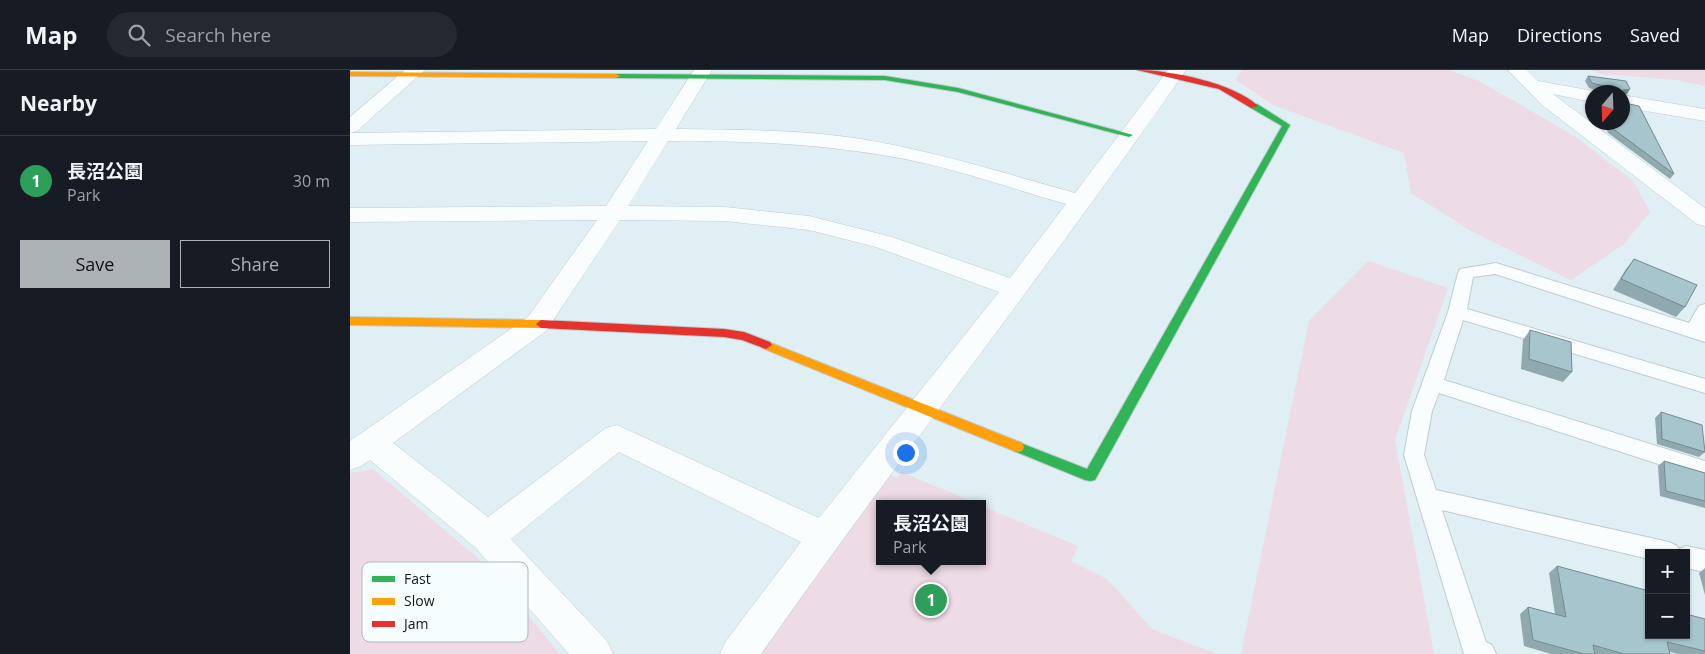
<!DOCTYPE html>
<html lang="en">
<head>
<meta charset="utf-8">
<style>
  :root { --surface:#171b24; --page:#242831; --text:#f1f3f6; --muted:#9ea1a6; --line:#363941; --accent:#abb3b6 }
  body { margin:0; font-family:"Open Sans","Noto Sans JP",sans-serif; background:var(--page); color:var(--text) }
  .controls { position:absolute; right:15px; bottom:15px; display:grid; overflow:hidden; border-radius:0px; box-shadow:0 1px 4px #0004 }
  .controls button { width:45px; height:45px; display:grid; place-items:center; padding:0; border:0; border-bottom:1px solid var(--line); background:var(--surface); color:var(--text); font:25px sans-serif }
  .compass { position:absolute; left:1235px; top:15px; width:45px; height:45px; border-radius:50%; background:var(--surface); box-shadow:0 1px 4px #0004; rotate:199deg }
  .you { position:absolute; left:555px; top:382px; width:18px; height:18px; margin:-12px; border:4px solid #fff; border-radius:50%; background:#1a73e8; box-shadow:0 0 0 8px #1a73e833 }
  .badge { display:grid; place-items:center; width:32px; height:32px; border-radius:50%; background:var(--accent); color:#fff; font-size:16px; font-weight:700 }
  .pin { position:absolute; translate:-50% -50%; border:2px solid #fff; box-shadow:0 1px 5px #0006 }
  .popup { position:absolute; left:526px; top:430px; width:110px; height:65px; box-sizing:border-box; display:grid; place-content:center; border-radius:0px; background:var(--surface); filter:drop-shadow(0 1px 4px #0005); font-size:16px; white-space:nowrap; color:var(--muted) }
  .popup b { font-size:19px; color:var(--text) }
  .popup::after { content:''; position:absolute; left:50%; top:100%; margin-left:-10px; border:10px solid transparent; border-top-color:var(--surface) }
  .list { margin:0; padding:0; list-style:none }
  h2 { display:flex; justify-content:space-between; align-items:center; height:65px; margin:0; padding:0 20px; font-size:21px }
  h2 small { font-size:16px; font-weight:400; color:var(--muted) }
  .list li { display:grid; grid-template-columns:32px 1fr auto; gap:15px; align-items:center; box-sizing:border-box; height:90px; padding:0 20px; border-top:1px solid var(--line) }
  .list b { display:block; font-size:19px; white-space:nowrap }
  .list p { margin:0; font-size:16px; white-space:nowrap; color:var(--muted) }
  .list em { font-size:16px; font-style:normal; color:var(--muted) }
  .actions { display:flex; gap:10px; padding:15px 20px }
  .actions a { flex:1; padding:11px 0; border:1px solid var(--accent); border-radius:0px; text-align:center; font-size:18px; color:var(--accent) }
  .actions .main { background:var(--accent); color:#111 }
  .icon { flex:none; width:28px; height:28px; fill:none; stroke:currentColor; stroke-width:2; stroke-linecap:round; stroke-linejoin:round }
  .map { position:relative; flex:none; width:1355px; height:584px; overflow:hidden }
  header { display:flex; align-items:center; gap:30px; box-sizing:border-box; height:70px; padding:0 25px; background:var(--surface); border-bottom:1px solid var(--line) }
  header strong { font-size:24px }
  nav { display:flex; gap:28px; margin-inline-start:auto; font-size:18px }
  .search { width:350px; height:45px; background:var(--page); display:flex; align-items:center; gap:12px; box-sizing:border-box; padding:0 18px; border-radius:28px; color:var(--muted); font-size:19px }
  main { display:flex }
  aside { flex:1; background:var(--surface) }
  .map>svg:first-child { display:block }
  .green { fill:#eddbe6 }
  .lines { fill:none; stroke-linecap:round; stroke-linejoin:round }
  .lane-casing { stroke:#bdccd0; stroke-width:2 }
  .street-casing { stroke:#bdccd0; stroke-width:1 }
  .fast-casing { stroke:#bdccd0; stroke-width:2 }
  .slow-casing { stroke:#bdccd0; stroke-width:2 }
  .jam-casing { stroke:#bdccd0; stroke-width:2 }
  .lane { fill:#fafdfd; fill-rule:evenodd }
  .street { fill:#fafdfd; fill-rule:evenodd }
  .fast { fill:#30b455; fill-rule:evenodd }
  .slow { fill:#ff9f0a; fill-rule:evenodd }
  .jam { fill:#e5322d; fill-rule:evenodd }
  .wall { fill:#90a9af }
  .shaded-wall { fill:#758a8f }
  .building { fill:#a7c5cc; stroke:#758a8f }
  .key { fill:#f5fdff; stroke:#afb9bb; stroke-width:1 }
  .key-label { font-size:14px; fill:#0c191d }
</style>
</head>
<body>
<header>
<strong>Map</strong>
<div class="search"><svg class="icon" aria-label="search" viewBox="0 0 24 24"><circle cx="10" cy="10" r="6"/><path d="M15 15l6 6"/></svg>Search here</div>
<nav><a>Map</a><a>Directions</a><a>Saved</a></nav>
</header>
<main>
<aside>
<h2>Nearby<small></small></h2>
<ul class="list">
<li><span class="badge" style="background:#2e9e5b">1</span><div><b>長沼公園</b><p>Park</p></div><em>30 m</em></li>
</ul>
<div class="actions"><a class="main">Save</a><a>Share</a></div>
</aside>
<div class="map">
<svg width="1355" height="584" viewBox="0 0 1355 584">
  <rect width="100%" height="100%" fill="#dfeff4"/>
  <g class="green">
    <path d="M892 0H1100L1131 12 1223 65 1283 111 1300 142 1274 174 1221 210 1123 162 1061 123 1054 83 923 35 886 10Z"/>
    <path d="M1241 0H1355V16L1327 10 1250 4Z"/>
    <path d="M1018 191 1098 218 1045 370 1084 584H891L959 251Z"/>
    <path d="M23 399 136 495 210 584H0V403Z"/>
    <path d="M551 402 628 434H530V491H632V436L728 476 721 491 757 509 802 559 866 584H411L538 404 547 408Z"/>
  </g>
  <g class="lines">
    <defs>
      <path id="lane" d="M1146 193 1339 253 1349 236 1355 234V272L1145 204 1123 207 1117 239 1355 309V323L1113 250 1094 310 1355 391V409L1089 323 1082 341 1074 385 1086 420 1319 472 1327 476 1329 479 1336 476 1355 480V502L1336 498V483H1299V489L1092 440 1136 572 1142 575 1146 584H1114L1054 385 1062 341 1098 242 1108 203 1110 199Z"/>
      <g id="street">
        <path d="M55 0H75L7 61 0 63V47Z"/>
        <path d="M344 0H362L326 59C388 60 450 59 511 69 584 81 654 103 725 123L818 0H836C699 198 549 387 411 584H370L376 571 451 472 269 382 161 469 257 571 263 584H219L126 478 20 390 11 396 0 400V371L178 247 247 150 0 152V138L256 136 298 71 0 75V63L306 59ZM318 71C405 70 490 75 574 93 622 104 669 121 716 134L660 208 542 167 459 146 375 137 278 136ZM270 150 375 151 459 160 526 177 649 222 469 448 267 355 256 358 138 447 43 373 196 261Z"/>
        <path d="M1158 0H1177L1188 11 1249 22H1242V32L1203 24 1355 138V156L1347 154 1192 35Z"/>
        <path d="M1272 25 1355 39V51L1272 37Z"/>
      </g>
      <g id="fast">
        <path d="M263 4 535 6 608 18 783 65 779 67 608 22 535 10 266 8H263Z"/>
        <path d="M901 34H907L940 55 745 410 740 411 735 410 664 381 662 377 664 373 668 372 737 399 932 56 901 38Z"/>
      </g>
      <g id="slow">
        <path d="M0 2 266 4 270 6 266 8 0 6Z"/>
        <path d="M0 247 191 250 196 254 191 258 0 255Z"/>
        <path d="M416 271 672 373 674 377 672 381 668 382 664 381 412 278 410 275 412 272Z"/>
      </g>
      <g id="jam">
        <path d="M787 0C820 0 884 13 908 36L901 38 869 19Z"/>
        <path d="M191 250 374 259 394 262 420 272 422 275 416 279 392 270 374 267 191 258 186 254Z"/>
      </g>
    </defs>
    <use href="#lane" class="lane-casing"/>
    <use href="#street" class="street-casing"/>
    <use href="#fast" class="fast-casing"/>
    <use href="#slow" class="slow-casing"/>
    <use href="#jam" class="jam-casing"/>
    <use href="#lane" class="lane"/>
    <use href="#street" class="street"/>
    <use href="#fast" class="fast"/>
    <use href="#slow" class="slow"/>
    <use href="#jam" class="jam"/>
  </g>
  <g class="wall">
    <path d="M1238 6 1277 24H1273L1274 33 1324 104 1320 109 1258 63 1254 52H1272V22H1245L1246 20 1239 18 1235 11Z"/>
    <path d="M1284 189 1335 237 1326 247 1263 220 1276 199Z"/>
    <path d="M1180 260 1222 302 1213 312 1171 299 1173 270Z"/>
    <path d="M1311 342 1355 382 1349 387 1307 374 1305 348Z"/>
    <path d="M1314 391 1355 403V438L1310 426 1308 396Z"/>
    <path d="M1207 496 1299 565 1355 549V584H1328L1320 582V584H1201L1174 576 1170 544 1178 537 1205 544 1199 503Z"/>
    <path d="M1355 498V525L1349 503Z"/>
  </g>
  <path class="shaded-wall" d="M1280 19 1277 24 1272 25 1273 20Z"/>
  <g class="building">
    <path d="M1238 6 1276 11 1280 19 1273 20 1274 33 1289 36 1324 104 1262 58 1259 52H1272V22H1247V19L1253 18 1254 16 1242 13Z"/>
    <path d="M1284 189 1347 215 1335 237 1271 209Z"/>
    <path d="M1180 260 1221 272 1222 302 1179 289Z"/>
    <path d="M1311 342 1352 355 1355 382 1312 369Z"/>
    <path d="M1314 391 1355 403V431L1316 421Z"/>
    <path d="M1207 496 1299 521V565H1336V544L1355 549V581L1317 572 1320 584H1274L1243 575 1245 584H1234L1183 570 1178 537 1216 547Z"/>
  </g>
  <rect x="12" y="492" width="166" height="80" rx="8" class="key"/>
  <rect x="22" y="506" width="23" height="6" fill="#30b455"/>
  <rect x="22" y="528" width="23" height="7" fill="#ff9f0a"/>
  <rect x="22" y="551" width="23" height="6" fill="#e5322d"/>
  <g class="key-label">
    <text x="54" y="514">Fast</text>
    <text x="54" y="536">Slow</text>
    <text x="54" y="559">Jam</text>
  </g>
</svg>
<div class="controls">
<button>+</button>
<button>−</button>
</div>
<svg class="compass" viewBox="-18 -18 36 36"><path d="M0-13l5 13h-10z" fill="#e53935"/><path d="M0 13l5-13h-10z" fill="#9ea1a6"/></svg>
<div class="you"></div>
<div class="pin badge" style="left:581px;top:530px;background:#2e9e5b">1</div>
<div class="popup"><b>長沼公園</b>Park</div>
</div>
</main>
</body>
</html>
